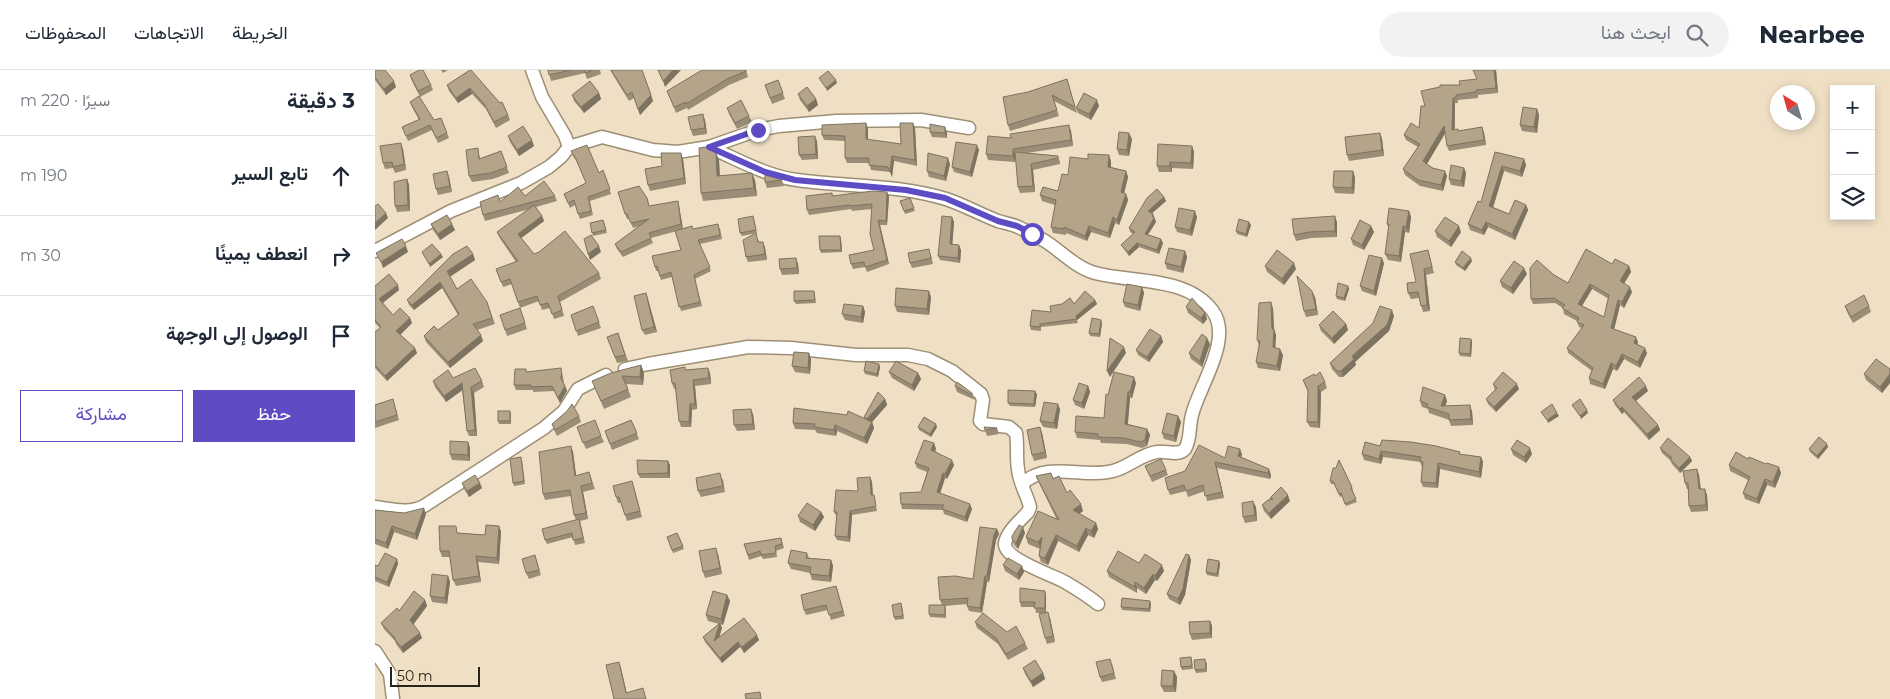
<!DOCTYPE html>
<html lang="ar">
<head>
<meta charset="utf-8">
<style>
  :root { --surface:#fff; --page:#f2f2f3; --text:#1f2937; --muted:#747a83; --line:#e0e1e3; --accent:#5e4cc5 }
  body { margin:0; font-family:Montserrat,Vazirmatn,sans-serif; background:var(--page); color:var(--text); direction:rtl }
  .controls { position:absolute; right:15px; top:15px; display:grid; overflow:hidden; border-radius:0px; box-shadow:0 2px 8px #0003 }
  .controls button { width:45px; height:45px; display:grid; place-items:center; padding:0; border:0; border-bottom:1px solid var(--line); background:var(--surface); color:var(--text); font:25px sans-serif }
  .compass { position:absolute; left:1395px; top:15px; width:45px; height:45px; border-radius:50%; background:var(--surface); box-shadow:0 2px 8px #0003; rotate:323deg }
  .scale { position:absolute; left:15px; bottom:12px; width:90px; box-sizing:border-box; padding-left:5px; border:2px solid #292419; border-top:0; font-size:14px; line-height:18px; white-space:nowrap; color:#292419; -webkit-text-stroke:4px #efdfc4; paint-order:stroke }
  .stop { position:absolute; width:15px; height:15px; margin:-11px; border:4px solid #5e4cc5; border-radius:50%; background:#fff }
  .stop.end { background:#5e4cc5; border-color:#fff; box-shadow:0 1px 5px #0008 }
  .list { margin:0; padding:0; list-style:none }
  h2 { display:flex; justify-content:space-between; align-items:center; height:65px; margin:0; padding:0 20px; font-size:21px }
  h2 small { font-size:16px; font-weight:400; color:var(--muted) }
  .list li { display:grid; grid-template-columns:32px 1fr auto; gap:15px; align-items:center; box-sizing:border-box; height:80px; padding:0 20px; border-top:1px solid var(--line) }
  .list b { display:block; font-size:19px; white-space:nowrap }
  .list em { font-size:16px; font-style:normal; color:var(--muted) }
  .actions { display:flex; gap:10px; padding:15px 20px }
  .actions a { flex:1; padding:11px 0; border:1px solid var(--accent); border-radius:0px; text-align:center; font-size:18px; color:var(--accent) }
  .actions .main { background:var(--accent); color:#fff }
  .icon { flex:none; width:28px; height:28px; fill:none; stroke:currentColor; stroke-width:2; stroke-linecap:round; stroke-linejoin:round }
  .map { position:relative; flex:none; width:1515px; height:629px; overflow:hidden; direction:ltr }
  header { display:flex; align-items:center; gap:30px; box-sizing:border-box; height:70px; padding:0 25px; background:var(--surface); border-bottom:1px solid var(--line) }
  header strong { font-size:24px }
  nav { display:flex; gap:28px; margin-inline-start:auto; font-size:18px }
  .search { width:350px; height:45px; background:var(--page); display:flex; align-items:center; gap:12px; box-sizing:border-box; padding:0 18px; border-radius:28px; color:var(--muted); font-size:19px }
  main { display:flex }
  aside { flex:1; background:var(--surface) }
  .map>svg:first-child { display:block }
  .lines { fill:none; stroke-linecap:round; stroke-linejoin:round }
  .minor-casing { stroke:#9d8f75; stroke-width:15 }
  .minor { stroke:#fff; stroke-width:12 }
  .wall { fill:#9a8d77; fill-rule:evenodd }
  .shaded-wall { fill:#7d7361 }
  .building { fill:#b3a48a; stroke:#7d7361; fill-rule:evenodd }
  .route { stroke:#5e4cc5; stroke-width:6 }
</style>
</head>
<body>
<header>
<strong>Nearbee</strong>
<div class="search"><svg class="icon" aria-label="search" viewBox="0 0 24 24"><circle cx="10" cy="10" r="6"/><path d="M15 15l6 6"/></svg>ابحث هنا</div>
<nav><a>الخريطة</a><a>الاتجاهات</a><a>المحفوظات</a></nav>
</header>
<main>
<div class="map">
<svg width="1515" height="629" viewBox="0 0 1515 629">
  <rect width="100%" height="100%" fill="#efdfc4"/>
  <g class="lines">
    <defs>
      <g id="minor">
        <path d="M157 0 167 27 190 66 194 77"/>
        <path d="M334 77C362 89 391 106 422 110 471 117 523 114 571 129 589 135 605 144 623 151 629 153 637 154 643 157 652 161 661 166 670 171 686 181 701 198 720 203 757 213 811 206 837 240 859 268 824 316 817 345 814 355 816 370 810 379 803 387 790 380 782 382 766 384 754 397 738 401 708 409 673 390 647 414"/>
        <path d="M0 181 76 141 146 113 174 97 186 87 194 77 227 67 278 80 303 82 334 77 383 60 404 56 461 51 546 50 594 58"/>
        <path d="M250 299 273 294 373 277 416 278 481 285H533L553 289 577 301 606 324 608 330 605 351 608 354 634 357 641 363C643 375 641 387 643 399 644 413 652 424 655 437L653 442C646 450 632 461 630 473 628 489 678 505 690 512 702 519 713 526 723 534"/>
        <path d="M0 437C17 439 34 444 49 436L169 358 189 341 203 319 231 305"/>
        <path d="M0 581 15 604 18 629"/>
      </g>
    </defs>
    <use href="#minor" class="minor-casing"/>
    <use href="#minor" class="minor"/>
  </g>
  <g class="wall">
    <path d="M0 0 21 17 11 25 0 10Z"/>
    <path d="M66 0H73L68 3Z"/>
    <path d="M95 0 133 45 135 50 121 58 111 39 97 24 83 33 74 21 72 15Z"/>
    <path d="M173 0H225L226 4 212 9 210 3 176 11Z"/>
    <path d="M235 0H267L278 31 265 45 259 28 254 31Z"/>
    <path d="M371 0 373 7 354 15 313 40 312 38 301 43 292 21Z"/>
    <path d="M1121 0 1123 23 1103 25V28L1083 30V33H1080V60L1083 61 1107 57 1109 63 1111 75 1074 81 1072 76 1070 63 1052 94 1072 106 1068 121 1045 116 1030 105 1028 99 1043 77 1031 70 1029 65 1044 58 1050 36 1085 15 1102 9Z"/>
    <path d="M35 5 56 15 58 20 45 27 37 11Z"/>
    <path d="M692 9 702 43 679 31 684 46 635 61 633 55 653 22Z"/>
    <path d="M403 10 410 29 397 34 390 15Z"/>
    <path d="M224 23 226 29 209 43 199 31 197 25Z"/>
    <path d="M423 24 441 29 443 35 434 42 425 30Z"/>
    <path d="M35 32 59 50 66 48 74 68 63 73 57 60 33 71 27 57 44 50 37 37Z"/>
    <path d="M724 36 716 50 703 43 701 38Z"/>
    <path d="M352 38 374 46 377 52 362 59 354 44Z"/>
    <path d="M1162 39 1164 45 1162 63 1147 61 1145 55Z"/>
    <path d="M330 50 332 64 318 66 316 60Z"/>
    <path d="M538 53 540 58 542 96 519 91 517 107 515 102 496 100 494 93H472L470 88V71L449 70 447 65 493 59V70L526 74Z"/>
    <path d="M570 57 572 63V68L557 67 555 62Z"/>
    <path d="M696 61 698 76 652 83 683 86 685 92V94L658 100 660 122 645 123 643 117 641 85H640V92L613 90 611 84 636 68Z"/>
    <path d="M1005 63 1007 69 1009 86 974 91 972 85Z"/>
    <path d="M133 66 159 76 144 86 135 72Z"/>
    <path d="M757 69 754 86 744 85 742 79Z"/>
    <path d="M442 71 443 89 427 90 424 85Z"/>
    <path d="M817 76 819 82 818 99 797 98V102H784L782 96Z"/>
    <path d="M103 78 105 89 126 81 134 103 118 109 97 112 94 106Z"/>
    <path d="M28 79 31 100 20 103 18 98 10 99 8 93Z"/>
    <path d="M604 80 597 107 579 102 577 97Z"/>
    <path d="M196 81 224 103 228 100 236 124 215 131 218 145 205 149 200 135 195 138 189 124 211 113 203 94 198 86Z"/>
    <path d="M1120 82 1149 89 1151 95 1147 107 1129 101 1118 137 1134 144 1151 135 1153 140 1140 170 1113 157 1109 165 1095 160 1093 154 1106 132Z"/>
    <path d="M306 83 308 89 311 114 275 121 273 115 287 96Z"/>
    <path d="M344 90 345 106 380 110 382 126 328 131 326 123Z"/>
    <path d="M736 91V97L751 101 753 107 749 123 751 124 753 130 744 155 740 153 735 168 716 162 712 171 691 163V165L678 163 676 157 680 135 667 131 665 125 683 121 693 105Z"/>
    <path d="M575 94 571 111 554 107 552 101Z"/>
    <path d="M1089 98 1091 103 1089 117 1076 115 1074 109Z"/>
    <path d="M72 101 74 107 77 122 63 125 61 119Z"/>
    <path d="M980 107 979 124 960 123 958 117Z"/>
    <path d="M32 109 34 115 35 141 22 142 20 136Z"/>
    <path d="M407 110 409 116 392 118 390 112Z"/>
    <path d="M243 122 275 136 303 131 304 136 308 159 345 158 347 169 325 174 336 201 320 209 327 236 306 241 297 207 286 210 283 201H281L280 197 306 180 302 161 276 168 278 173 248 187 242 179 240 174 264 156 258 158 254 149H252Z"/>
    <path d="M457 123 458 126H514L512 155H505L514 194 492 202 490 197 478 199 476 194 499 180 497 139 477 141 476 139 434 145 432 140Z"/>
    <path d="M150 126H180L182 131 161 137 167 146 169 151 146 168 159 184 224 203 226 209 185 232 189 246 179 249 175 238 167 240 164 231 145 238 137 214 128 217 121 199 141 192 124 167 122 162 155 139 110 151 108 145 126 132Z"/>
    <path d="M789 127 791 131 777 143 778 144 781 152 773 165 788 173 784 184 764 177 754 186 748 178 746 175 758 164 755 162 754 158Z"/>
    <path d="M535 128 540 141 530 144 525 131Z"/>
    <path d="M1034 141 1036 147 1034 163 1030 162 1026 192 1013 190 1010 184 1014 160 1012 154Z"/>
    <path d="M577 147 579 152 577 175 586 180 585 193 565 190 563 186Z"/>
    <path d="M822 147 817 166 802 162 800 157Z"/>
    <path d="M379 149 382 163 367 166 365 163Z"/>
    <path d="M228 150 232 163 218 166 217 163Z"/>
    <path d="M962 152V167L936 168 921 171 919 165Z"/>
    <path d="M56 154 80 160 65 170 58 160Z"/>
    <path d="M876 155 872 167 862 164 861 161Z"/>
    <path d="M996 156 999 162 989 180 978 175 976 169Z"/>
    <path d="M1060 161 1086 162 1076 177 1062 167Z"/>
    <path d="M465 166 466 169 467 182 446 183 445 180Z"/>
    <path d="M383 169 384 172H388L390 178 392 190 373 192 371 187Z"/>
    <path d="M1053 180 1059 203 1051 205 1055 241 1048 242 1044 228 1036 229 1033 223 1041 212Z"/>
    <path d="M810 181 812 187 808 203 792 199 790 193Z"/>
    <path d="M98 184 100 190 75 207 82 219 112 232 120 254 102 260 108 271 75 298 51 272 49 266 63 260 83 245 67 218 39 240 34 235 32 230Z"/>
    <path d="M556 185 558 194 537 198 535 193Z"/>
    <path d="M1097 191 1090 201 1081 195 1080 192Z"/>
    <path d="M1009 193 1001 226 987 221 985 216Z"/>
    <path d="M423 194 424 204 407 205 405 199Z"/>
    <path d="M890 196 921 199 909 215 892 202Z"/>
    <path d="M1254 196 1256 202 1249 213 1257 222 1249 238 1245 235 1239 259 1263 272 1262 274 1272 283 1265 298 1249 289 1242 301 1238 299 1230 319 1215 314 1214 308 1217 301 1193 283 1192 278 1207 258 1204 257 1202 251 1189 244 1188 238 1180 233 1158 234 1156 229 1179 205 1193 213ZM1217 219 1234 229 1229 247 1207 236Z"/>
    <path d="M1152 204 1138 224 1127 217 1125 211Z"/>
    <path d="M0 216 24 220 8 233 18 245 35 248 37 253 25 265 42 283 12 311 0 298V262L5 258 0 253Z"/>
    <path d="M973 216 974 219 970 231 962 229 961 226Z"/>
    <path d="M767 217 769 223 765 241 750 237 748 232Z"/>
    <path d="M439 221 441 233 421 234 419 231Z"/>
    <path d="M271 223 282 262 270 265 267 260Z"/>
    <path d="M556 227 554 245 522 242 520 236Z"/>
    <path d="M940 227 943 245 931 247 929 241Z"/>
    <path d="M720 230 722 234 702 250 703 253 666 257V261L656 260 655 256 676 242 699 234Z"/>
    <path d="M218 236 226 258 203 266 196 245Z"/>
    <path d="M488 236 490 242 488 253 470 250 467 244Z"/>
    <path d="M1470 236H1494L1496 242 1478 253 1472 242Z"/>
    <path d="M811 237 830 243 832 249 828 254 813 243Z"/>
    <path d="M145 238 152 259 132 266 130 260Z"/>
    <path d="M898 238 899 259 901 265 900 278 908 285 905 301 883 298 881 292 884 276 882 270Z"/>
    <path d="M1019 246 1014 261 980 292 981 295 968 307H964L957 299 955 293Z"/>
    <path d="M727 253 725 267 715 266 714 263Z"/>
    <path d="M971 254 973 260 959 274 946 261 944 255Z"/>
    <path d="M243 263 253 291 242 293 232 267Z"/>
    <path d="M786 266 788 272 774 292 763 285 761 280Z"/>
    <path d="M1096 269 1097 272 1096 287 1085 286 1084 283Z"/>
    <path d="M835 274 827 297 816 289 814 283Z"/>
    <path d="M434 283 436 289 435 304 420 302 417 296Z"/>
    <path d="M504 294 505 297 503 307 490 304 489 301Z"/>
    <path d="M266 295 269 303 268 315 251 314 256 327 229 339 217 311Z"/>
    <path d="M1515 299V313L1507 323 1491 310 1489 304Z"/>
    <path d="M311 300 335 303 336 314 320 316 322 339 317 340 316 357H306L304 351 301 318 299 319 297 313Z"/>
    <path d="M152 302 187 303 189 312H188L192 321 185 333 179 321 158 322V320H141L139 315Z"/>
    <path d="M514 302 543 303 546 309 539 321 517 308Z"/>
    <path d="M940 306 950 312 952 318 946 322 945 358 935 357 932 352 933 322 928 310Z"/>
    <path d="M78 308 107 311 109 317 99 323 102 366H94L92 361 87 320 71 332 60 317 58 311Z"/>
    <path d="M761 313 757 328H755L753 354 772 359 775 365 772 376 767 378 752 374 726 373 725 370 702 368 700 362 729 348 733 325Z"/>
    <path d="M1118 314 1144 319 1121 342 1113 334 1111 329 1120 320Z"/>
    <path d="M580 316 597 323 600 330 582 322Z"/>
    <path d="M713 316 715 322 709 339 700 335 698 330Z"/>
    <path d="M1273 321 1261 331 1283 355 1285 360 1274 370 1249 342 1247 344 1240 335 1238 330Z"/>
    <path d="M662 324 660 337 635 336 633 333Z"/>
    <path d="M1070 325 1072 331 1070 336 1097 341 1098 355 1076 356 1074 350 1054 343 1053 339 1047 337 1045 331Z"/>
    <path d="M18 329 24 350 0 358V335Z"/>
    <path d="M510 329 512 335 497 352 499 358 492 374 462 361 461 366 442 363 440 360 420 359 418 353 489 348V347Z"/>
    <path d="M685 339 682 359 668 357 665 351Z"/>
    <path d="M135 341 136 344V354H124L123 351Z"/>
    <path d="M378 344 380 360 362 361 359 355Z"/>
    <path d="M204 346 206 352 182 366 179 360 177 354Z"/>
    <path d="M803 346 806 352 801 372 789 369 787 363Z"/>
    <path d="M256 350 264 369 237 380 230 361Z"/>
    <path d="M543 357H562L556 367 544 360Z"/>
    <path d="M622 358 624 364 612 366 610 360Z"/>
    <path d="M204 363 226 366 229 372 211 379Z"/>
    <path d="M667 363 672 388 659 391 657 385Z"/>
    <path d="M93 372 95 378V391L77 390 75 384Z"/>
    <path d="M559 373 561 379 560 381 579 395 572 409 570 408 565 423 597 439 592 452 569 444 568 440 527 439 526 434 546 422 552 402 542 398 540 393Z"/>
    <path d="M196 376 198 382 201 406 214 402 220 419 208 422 213 449 205 451 210 473 200 475 198 467 172 474 170 470 201 450 199 445 196 426 170 430 168 424Z"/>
    <path d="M1005 376 1085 382V384L1106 387 1108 392 1106 408 1065 399 1063 418 1048 417 1046 412 1047 397 1045 392 1008 387 1006 394 989 390 987 384Z"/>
    <path d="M1453 377 1443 389 1435 382 1434 379Z"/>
    <path d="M1285 378 1315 387 1317 391 1305 403 1297 394 1295 390 1287 383Z"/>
    <path d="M1136 379 1157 384 1151 393 1138 385Z"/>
    <path d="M867 384 866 387 896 405 895 409 842 398 849 428 832 431 830 421 813 427 811 421 795 425 793 420 810 401 850 388Z"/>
    <path d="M1373 389 1406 403 1400 418 1392 415 1384 434 1370 429 1368 423 1373 410 1355 401 1354 395Z"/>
    <path d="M147 390 150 414 139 416 138 413Z"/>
    <path d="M295 395V408H265L263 404Z"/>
    <path d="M770 396 791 400 793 405 777 412Z"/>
    <path d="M1322 399 1324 405 1326 419 1332 425 1333 441 1316 442 1314 436 1313 419H1312L1310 413Z"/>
    <path d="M661 406 678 409 692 423 708 441 704 444 721 453 723 459 719 468 713 465 704 482 683 471 673 495 666 492 664 486 665 479 653 474 651 467 682 450 664 413Z"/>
    <path d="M495 407 497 412 498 425 500 430 502 441 477 445 475 472 462 470 460 466 462 447 459 442 483 421Z"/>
    <path d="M348 409 350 422 326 427 323 421Z"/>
    <path d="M257 411 267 447 252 451 246 433H243L241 427Z"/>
    <path d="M955 411 977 417 978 420 977 421 982 432 971 436 967 426 965 427 959 414H956Z"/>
    <path d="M87 413 107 418 94 427 89 419Z"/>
    <path d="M895 428 915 431 896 449 889 441 887 435 896 429Z"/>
    <path d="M881 437 882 451 870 453 868 447Z"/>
    <path d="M0 440 29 443 51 444 42 470 19 462 13 479 0 474Z"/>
    <path d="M446 442 449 447 440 461 425 452 423 446Z"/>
    <path d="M622 459 624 464 621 470 614 512H612L607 543 594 541 592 536V534L570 536 571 538V548L555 547 554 544 567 535 565 530 598 509Z"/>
    <path d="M126 461 124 494 103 492 106 512 81 516 78 510 75 487H67L65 481 84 462V463L110 465Z"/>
    <path d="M302 463 309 479 298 483 292 467Z"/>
    <path d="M650 463 643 479 639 475 637 469Z"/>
    <path d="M406 468 409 478 401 481 402 487 388 489 386 486 374 490 369 474Z"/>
    <path d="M432 483 434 488 456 490 458 496 456 512 437 510 435 503 416 499 413 493Z"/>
    <path d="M343 484 347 504 330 508 328 502Z"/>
    <path d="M814 485 816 490 810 525 805 535 794 529 792 524Z"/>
    <path d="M22 489 23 494 14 517 0 511V495L3 496Z"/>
    <path d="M162 491 166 505 154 509 151 503Z"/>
    <path d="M764 493 789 501 782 511 780 510 771 524 762 518V523L734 507 732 501Z"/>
    <path d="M845 494 843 507 832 505 831 502Z"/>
    <path d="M628 495 647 496 649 502 644 510 630 501Z"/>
    <path d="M73 506 75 512 72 534 57 532 55 526Z"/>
    <path d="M461 516 470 546 456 550 453 540 431 545 429 540Z"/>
    <path d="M352 525 355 531 348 555 345 554 347 558 344 568 384 570 369 583 365 577 347 593 330 572 328 567 344 554 333 551 331 545Z"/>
    <path d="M671 526V542L675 548 680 572 672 574 670 568 666 543H661L660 537H646L645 532Z"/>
    <path d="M50 530 52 536 38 555 47 568 28 583 21 574 20 571 9 559 6 553 24 541Z"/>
    <path d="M776 534 775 542 747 540 746 537Z"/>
    <path d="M527 536 529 549 520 550 519 547Z"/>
    <path d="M835 551 837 556V568L817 570 815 564Z"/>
    <path d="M600 552 632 562 650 573 653 579 633 590 623 574 602 558Z"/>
    <path d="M816 587 817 590 818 599 807 600 806 597Z"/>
    <path d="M832 592V602L821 603 820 600Z"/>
    <path d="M737 594 741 609 727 612 725 607Z"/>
    <path d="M648 598 668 603 670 609 658 617 650 604Z"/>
    <path d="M799 601 802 607 801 622H789L786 616Z"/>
  </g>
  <g class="shaded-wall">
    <path d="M267 0 278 31 265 45 263 39Z"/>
    <path d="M298 0H306L290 17 288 11Z"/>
    <path d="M1119 0H1121L1123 23 1121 18Z"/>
    <path d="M461 10 462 13 452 21 451 18Z"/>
    <path d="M19 11 21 17 11 25 9 19Z"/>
    <path d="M95 18 97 24 83 33 81 28Z"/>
    <path d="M224 23 226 29 209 43 206 37Z"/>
    <path d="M1078 28 1080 33 1079 66 1077 60Z"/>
    <path d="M441 29 443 35 434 42 432 36Z"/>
    <path d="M722 30 724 36 716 50 714 44Z"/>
    <path d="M1162 39 1164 45 1162 63 1159 57Z"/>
    <path d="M328 44 330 50 332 64 330 58Z"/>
    <path d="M491 53 493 59V75L491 69Z"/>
    <path d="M538 53 540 58 542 96 540 90Z"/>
    <path d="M694 55 696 61 698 76 696 70Z"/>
    <path d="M1069 56 1071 62 1050 97 1048 91Z"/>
    <path d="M570 57 572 63V68L570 63Z"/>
    <path d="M1107 57 1109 63 1111 75 1109 70Z"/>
    <path d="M754 63 757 69 754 86 752 80Z"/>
    <path d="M1005 63 1007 69 1009 86 1007 80Z"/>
    <path d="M440 66 442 71 443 89 441 84Z"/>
    <path d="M157 70 159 76 144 86 142 80Z"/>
    <path d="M26 73 28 79 31 100 29 94Z"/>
    <path d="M602 75 604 80 597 107 595 102Z"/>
    <path d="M817 76 819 82 818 99 816 93Z"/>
    <path d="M638 79 640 85V92L638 86Z"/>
    <path d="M341 82 344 90 345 114 342 106Z"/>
    <path d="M306 83 308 89 311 114 309 108Z"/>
    <path d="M734 85 736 91V103L733 97Z"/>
    <path d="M517 86 519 91 517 107 515 102Z"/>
    <path d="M573 88 575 94 571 111 569 106Z"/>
    <path d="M1149 89 1151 95 1147 107 1145 101Z"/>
    <path d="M795 92 797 98V102L795 96Z"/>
    <path d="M656 94 658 100 660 122 658 116Z"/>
    <path d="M1127 96 1129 101 1117 141 1114 136Z"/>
    <path d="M1089 98 1091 103 1089 117 1086 111Z"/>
    <path d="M72 101 74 107 77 122 75 116Z"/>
    <path d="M751 101 753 107 748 128 746 122Z"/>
    <path d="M978 101 980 107 979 124 977 118Z"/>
    <path d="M1070 101 1072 106 1068 121 1066 115Z"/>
    <path d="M377 103 380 110 382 126 379 118Z"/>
    <path d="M32 109 34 115 35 141 33 135Z"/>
    <path d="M512 122 514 126 512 155 511 151Z"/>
    <path d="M751 124 753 130 744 155 742 150Z"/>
    <path d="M789 127 791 131 775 145 773 141Z"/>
    <path d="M303 131 304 136 308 159 306 154Z"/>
    <path d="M1151 135 1153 140 1140 170 1137 164Z"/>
    <path d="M820 141 822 147 817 166 815 160Z"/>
    <path d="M1034 141 1036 147 1034 163 1031 157Z"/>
    <path d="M11 143 13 148 0 160V153Z"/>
    <path d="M778 144 781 152 771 167 770 164Z"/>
    <path d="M167 146 169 151 145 169 143 164Z"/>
    <path d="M960 146 962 152V167L960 161Z"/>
    <path d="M577 147 579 152 577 179 575 174Z"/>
    <path d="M738 147 740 153 735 168 733 163Z"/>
    <path d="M503 150 505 155 514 194 512 190Z"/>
    <path d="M874 152 876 155 872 167 871 164Z"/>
    <path d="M1111 152 1113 157 1109 165 1107 160Z"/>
    <path d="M77 154 80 160 65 170 63 164Z"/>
    <path d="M714 156 716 162 712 171 710 166Z"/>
    <path d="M996 156 999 162 989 180 987 175Z"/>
    <path d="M1028 156 1030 162 1026 192 1024 186Z"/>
    <path d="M1084 156 1086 162 1076 177 1074 171Z"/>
    <path d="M465 166 466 169 467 182 466 180Z"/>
    <path d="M786 169 788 173 784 184 782 180Z"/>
    <path d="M388 172 390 178 392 190 390 184Z"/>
    <path d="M762 173 764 177 754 186 753 182Z"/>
    <path d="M584 175 586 180 585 193 583 188Z"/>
    <path d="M31 176 33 182 8 198 6 192Z"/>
    <path d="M224 176 226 182 215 190 213 184Z"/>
    <path d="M810 181 812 187 808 203 806 197Z"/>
    <path d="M66 184 68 187 55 197 54 194Z"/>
    <path d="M98 184 100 190 74 207 72 201Z"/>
    <path d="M421 188 423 194 424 204 422 198Z"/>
    <path d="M1007 188 1009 193 1001 226 999 221Z"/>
    <path d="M1096 188 1097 191 1090 201 1088 198Z"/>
    <path d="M919 193 921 199 909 215 907 209Z"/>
    <path d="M1254 196 1256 202 1247 217 1245 211Z"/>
    <path d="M1149 198 1152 204 1138 224 1136 218Z"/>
    <path d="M1049 199 1051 205 1055 241 1052 235Z"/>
    <path d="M65 212 67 218 39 240 37 235Z"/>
    <path d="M1215 214 1217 219 1205 239 1203 234Z"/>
    <path d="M23 215 24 220 6 234 4 229Z"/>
    <path d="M973 216 974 219 970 231 969 228Z"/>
    <path d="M767 217 769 223 765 241 763 235Z"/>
    <path d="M1255 217 1257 222 1249 238 1247 232Z"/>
    <path d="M554 221 556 227 554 245 552 239Z"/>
    <path d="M937 221 940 227 943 245 941 239Z"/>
    <path d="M271 223 273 229 282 262 279 257Z"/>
    <path d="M720 230 722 234 702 250 701 246Z"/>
    <path d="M1243 230 1245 235 1238 264 1236 258Z"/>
    <path d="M896 232 898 238 899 262V259L901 265 900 283 898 277Z"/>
    <path d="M488 236 490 242 488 253 486 247Z"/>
    <path d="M1017 240 1019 246 1014 261 980 292 981 295 968 307 966 301Z"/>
    <path d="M830 243 832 249 828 254 826 248Z"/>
    <path d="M35 248 37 253 23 267 21 261Z"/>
    <path d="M726 250 727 253 725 267 724 264Z"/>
    <path d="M971 254 973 260 959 274 957 268Z"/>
    <path d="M106 265 108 271 75 298 73 292Z"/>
    <path d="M786 266 788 272 774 292 772 287Z"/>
    <path d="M1261 267 1263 272 1261 278 1259 273Z"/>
    <path d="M832 268 835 274 827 297 825 291Z"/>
    <path d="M1096 269 1097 272 1096 287 1095 284Z"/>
    <path d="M749 277 751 283 735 307 732 301Z"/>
    <path d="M40 278 42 283 12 311 10 306Z"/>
    <path d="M1270 278 1272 283 1265 298 1263 292Z"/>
    <path d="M905 279 908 285 905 301 902 296Z"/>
    <path d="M434 283 436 289 435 304 433 298Z"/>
    <path d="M1247 284 1249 289 1242 301 1241 296Z"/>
    <path d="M1236 293 1238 299 1230 319 1228 314Z"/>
    <path d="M504 294 505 297 503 307 502 304Z"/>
    <path d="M266 295 269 303 268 315 265 307Z"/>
    <path d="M333 298 335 303 336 314 334 308Z"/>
    <path d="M543 303 546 309 539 321 537 315Z"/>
    <path d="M1515 304V313L1507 323 1505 317Z"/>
    <path d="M759 307 761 313 757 328 755 322Z"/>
    <path d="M318 310 320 316 322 339 320 334Z"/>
    <path d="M87 313 89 319 71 332 69 326Z"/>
    <path d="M1142 314 1144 319 1121 342 1119 337Z"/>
    <path d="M190 316 192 321 185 333 183 328Z"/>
    <path d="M713 316 715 322 709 339 707 333Z"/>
    <path d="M943 316 946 322 945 358 943 352Z"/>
    <path d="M1271 316 1273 321 1259 332 1257 327Z"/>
    <path d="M96 317 99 323 102 366 100 360Z"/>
    <path d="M660 321 662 324 660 337 659 334Z"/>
    <path d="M753 322 755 328 752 360 750 354Z"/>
    <path d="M1070 325 1072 331 1068 342 1066 336Z"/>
    <path d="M510 329 512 335 497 352 499 358 492 374 489 368 492 349Z"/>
    <path d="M315 334 317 340 316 357 314 352Z"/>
    <path d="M683 334 685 339 682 359 679 353Z"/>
    <path d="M1095 335 1097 341 1098 355 1096 349Z"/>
    <path d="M1247 337 1249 342 1247 344 1245 339Z"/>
    <path d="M376 339 378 344 380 360 378 354Z"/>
    <path d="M1212 340 1213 343 1206 349 1205 346Z"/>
    <path d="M1182 343 1184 346 1173 353 1172 350Z"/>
    <path d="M803 346 806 352 801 372 799 366Z"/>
    <path d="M561 354 562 357 556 367 555 364Z"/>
    <path d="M460 355 462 361 461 366 459 360Z"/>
    <path d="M1283 355 1285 360 1274 370 1272 364Z"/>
    <path d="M665 357 667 363 672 388 670 382Z"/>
    <path d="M772 359 775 365 772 376 770 370Z"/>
    <path d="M93 372 95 378V391L93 385Z"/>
    <path d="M559 373 561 379 558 385 556 380Z"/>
    <path d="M1452 374 1453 377 1443 389 1442 386Z"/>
    <path d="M196 376 198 382 202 412 200 406Z"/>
    <path d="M1155 378 1157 384 1151 393 1149 387Z"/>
    <path d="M865 379 867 384 865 391 863 386Z"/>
    <path d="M1006 381 1008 387 1006 394 1004 389Z"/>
    <path d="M1106 387 1108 392 1106 408 1104 402Z"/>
    <path d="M1315 387 1317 391 1305 403 1304 398Z"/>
    <path d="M577 390 579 395 572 409 570 404Z"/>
    <path d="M293 391 295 395V408L293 403Z"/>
    <path d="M840 392 842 398 849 428 847 422Z"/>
    <path d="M1063 393 1065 399 1063 418 1061 413Z"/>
    <path d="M1404 397 1406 403 1400 418 1398 412Z"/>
    <path d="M894 399 896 405 895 409 893 403Z"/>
    <path d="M1322 399 1324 405 1326 425 1324 419Z"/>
    <path d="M568 403 570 408 564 427 562 422Z"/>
    <path d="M495 407 497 412 498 430 496 425Z"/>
    <path d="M1390 409 1392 415 1384 434 1382 429Z"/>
    <path d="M105 413 107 418 94 427 92 421Z"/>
    <path d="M206 416 208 422 213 449 211 443Z"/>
    <path d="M1330 419 1332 425 1333 441 1331 435Z"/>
    <path d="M913 425 915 431 896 449 894 443Z"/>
    <path d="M878 431 881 437 882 451 880 445Z"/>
    <path d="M595 434 597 439 592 452 590 447Z"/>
    <path d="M706 434 708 441 700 447 698 440Z"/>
    <path d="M49 438 51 444 42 470 40 464Z"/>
    <path d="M475 441 477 445 475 472 473 467Z"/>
    <path d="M446 442 449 447 440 461 438 455Z"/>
    <path d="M721 453 723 459 719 468 716 461Z"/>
    <path d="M17 456 19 462 13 479 11 473Z"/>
    <path d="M124 456 126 461 124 494 122 488Z"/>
    <path d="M648 457 650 463 643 479 641 473Z"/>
    <path d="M711 458 713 465 704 482 702 476Z"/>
    <path d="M622 459 624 464 621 470 614 512 612 506 619 465Z"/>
    <path d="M681 465 683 471 673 495 670 488Z"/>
    <path d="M667 467 666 479 663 472Z"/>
    <path d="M341 478 343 484 347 504 345 498Z"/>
    <path d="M814 485 816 490 810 525 805 535 803 529Z"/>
    <path d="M101 486 103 492 106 512 104 506Z"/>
    <path d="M22 489 23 494 14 517 12 512Z"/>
    <path d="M456 490 458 496 456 512 454 506Z"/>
    <path d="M844 491 845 494 843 507 842 504Z"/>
    <path d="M787 495 789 501 782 511 780 506Z"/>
    <path d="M647 496 649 502 644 510 642 504Z"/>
    <path d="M778 504 780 510 771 524 769 518Z"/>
    <path d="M73 506 75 512 72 534 70 528Z"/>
    <path d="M610 506 612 512 607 543 605 538Z"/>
    <path d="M760 512 762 518V523L760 517Z"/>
    <path d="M670 521 671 526V543L670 538Z"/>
    <path d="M352 525 355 531 348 555 346 549Z"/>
    <path d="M50 530 52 536 37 556 35 550Z"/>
    <path d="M775 531 776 534 775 542 774 539Z"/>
    <path d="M673 542 675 548 680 572 678 566Z"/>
    <path d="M835 551 837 556V568L835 563Z"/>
    <path d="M345 553 347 558 341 577 339 571Z"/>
    <path d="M45 563 47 568 28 583 26 577Z"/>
    <path d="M382 565 384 570 369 583 367 577Z"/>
    <path d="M363 572 365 577 347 593 345 588Z"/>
    <path d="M244 592 246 598 253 628 251 623Z"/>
    <path d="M799 601 802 607 801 622 798 616Z"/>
    <path d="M668 603 670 609 658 617 656 611Z"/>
  </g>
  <g class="building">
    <path d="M0 0H10L19 11 9 19 0 7Z"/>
    <path d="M44 0H48L56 15 43 21 35 5Z"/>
    <path d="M95 0H96L125 33 127 32 133 45 119 52 109 34 95 18 81 28 72 15Z"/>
    <path d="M173 0H196L174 5Z"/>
    <path d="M209 0H218L210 3Z"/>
    <path d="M236 0H267L276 25 263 39 257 22 252 25Z"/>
    <path d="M283 0H298L288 11Z"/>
    <path d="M327 0H371V1L352 9 311 34V32L299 37 292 21Z"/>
    <path d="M1098 0H1119L1121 18 1101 20V22L1081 25V27L1078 28 1077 60 1083 59V61L1107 57 1109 70 1072 76 1069 56 1048 91 1057 98 1070 101 1066 115 1043 110 1028 99 1045 74 1029 65 1036 53 1044 58 1046 36H1050L1046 21 1065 17V15H1085L1084 11 1102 9Z"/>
    <path d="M453 1 461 10 451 18 444 8Z"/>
    <path d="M692 9 700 37 677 25 682 40 633 55 628 27 653 22Z"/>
    <path d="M403 10 408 23 395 28 390 15Z"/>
    <path d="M215 11 224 23 206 37 197 25Z"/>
    <path d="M432 17 441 29 432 36 423 24Z"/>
    <path d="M709 23 722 30 714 44 701 38Z"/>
    <path d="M44 26 59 50 66 48 72 63 61 68 55 55 31 66 27 57 45 49 35 32Z"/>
    <path d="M366 30 374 46 360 53 352 38Z"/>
    <path d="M1148 37 1162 39 1159 57 1145 55Z"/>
    <path d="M328 44 330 58 316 60 313 47Z"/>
    <path d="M491 53V69L526 74 525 53H538L540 90 517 86 515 102 513 97 494 95V88H470V66L447 65V55Z"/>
    <path d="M555 54 570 57V63L555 62Z"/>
    <path d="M694 55 696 70 638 79V86L611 84 613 66 636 68 635 64Z"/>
    <path d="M148 56 157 70 142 80 133 66Z"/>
    <path d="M744 62 754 63 752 80 742 79Z"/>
    <path d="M1005 63 1007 80 972 85 970 67Z"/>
    <path d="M440 66 441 84 424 85 423 67Z"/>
    <path d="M581 72 602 75 595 102 577 97Z"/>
    <path d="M26 73 29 94 18 97 17 92 8 93 5 76Z"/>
    <path d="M783 74 817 76 816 93 795 92V96H782Z"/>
    <path d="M212 75 224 103 228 100 235 119 213 127 216 141 203 144 199 130 193 133 189 124 211 113 201 89 196 81Z"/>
    <path d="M330 77 341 82 342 106 377 103 379 118 326 123 324 78Z"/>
    <path d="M103 78 104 89 126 81 132 97 116 103 94 106 91 80Z"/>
    <path d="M640 82 683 86V88L656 94 658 116 643 117Z"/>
    <path d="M1120 82 1149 89 1145 101 1127 96 1114 136 1134 144 1140 130 1151 135 1137 164 1111 152 1107 160 1093 154 1103 131 1106 132Z"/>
    <path d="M286 83H306L309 108 273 115 270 99 287 96Z"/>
    <path d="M553 83 573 88 569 106 552 101Z"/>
    <path d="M713 84 734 85 733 97 751 101 746 122 751 124 742 150 738 147 733 163 714 156 710 166 689 157V159L676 157 681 130 665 125 668 117 683 121 687 104 693 105 695 87 713 89Z"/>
    <path d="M1076 95 1089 98 1086 111 1074 109Z"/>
    <path d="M72 101 75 116 61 119 58 104Z"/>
    <path d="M959 101H978L977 118 958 117Z"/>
    <path d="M390 105 407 110 390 112Z"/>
    <path d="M32 109 33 135 20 136 19 112Z"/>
    <path d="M169 111 180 126 108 145 105 132 123 125 125 132 143 117 150 126Z"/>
    <path d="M264 116 272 128 274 136 303 131 306 154 274 163 276 168 246 182 240 174 274 149 256 153 252 144H250L243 122Z"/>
    <path d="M782 119 789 127 773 141 778 144 777 146 779 148 770 164 786 169 782 180 762 173 753 182 746 175 760 162 754 158 772 128Z"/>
    <path d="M498 121 512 122 511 151 503 150 512 190 490 197 489 192 476 194 474 185 499 180 495 164 497 134 475 136V135L432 140 431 126 457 123V126Z"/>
    <path d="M535 128 539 138 529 141 525 131Z"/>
    <path d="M3 134 11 143 0 153V136Z"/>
    <path d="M159 135 167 146 143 164 159 184 164 182 190 161 224 203 183 226 187 240 177 244 173 233 165 235 162 226 143 232 135 209 126 212 121 199 143 191 122 162Z"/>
    <path d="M804 138 820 141 815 160 800 157Z"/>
    <path d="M1014 138 1034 141 1031 157 1028 156 1024 186 1010 184 1014 154H1012Z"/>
    <path d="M72 145 77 154 63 164 56 154Z"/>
    <path d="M378 146 381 160 365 163 363 149Z"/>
    <path d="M567 146 577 147 575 174 584 175 583 188 563 186Z"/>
    <path d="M960 146V161L934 162 919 165 917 149Z"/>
    <path d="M1070 147 1084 156 1074 171 1060 161Z"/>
    <path d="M864 149 874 152 871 164 861 161Z"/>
    <path d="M228 150 231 160 217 163 215 153Z"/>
    <path d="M985 150 996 156 987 175 976 169Z"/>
    <path d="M343 154 345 165 323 170 335 197 319 205 325 232 304 237 296 202 285 206 282 196 280 197 277 186 306 180 300 161 317 156 318 159Z"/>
    <path d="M381 163 383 172H388L390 184 371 187 368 170Z"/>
    <path d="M216 165 224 176 213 184 209 169Z"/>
    <path d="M444 166H465L466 180H445Z"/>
    <path d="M27 169 31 176 6 192 1 183Z"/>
    <path d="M57 174 66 184 54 194 47 182Z"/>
    <path d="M92 176 98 184 72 201 82 219 96 209 112 232 117 248 98 254 106 265 73 292 49 266 59 256 63 260 84 244 65 212 37 235 32 230 78 184Z"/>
    <path d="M794 178 810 181 806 197 790 193Z"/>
    <path d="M554 179 556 188 535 193 533 183Z"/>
    <path d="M1211 179 1237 194 1240 189 1254 196 1245 211 1255 217 1247 232 1243 230 1236 258 1261 267 1259 273 1270 278 1263 292 1247 284 1241 296 1236 293 1228 314 1214 308 1218 298 1192 278 1209 255 1202 252 1204 248 1187 238 1190 235 1179 228 1156 229 1155 198 1162 190 1179 205 1193 213ZM1215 214 1234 225 1229 247 1203 234Z"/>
    <path d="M902 180 919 193 907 209 890 196Z"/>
    <path d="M1053 180 1057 197 1049 199 1052 235 1046 236 1043 222 1033 223 1032 213 1041 212 1035 184Z"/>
    <path d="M1087 181 1096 188 1088 198 1080 192Z"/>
    <path d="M994 185 1007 188 999 221 985 216Z"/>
    <path d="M421 188 422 198 405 199 404 189Z"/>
    <path d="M1139 191 1149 198 1136 218 1125 211Z"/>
    <path d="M14 204 23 215 4 229 18 245 25 238 35 248 21 261 40 278 10 306 0 295V262L6 257 0 250V216Z"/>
    <path d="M922 206 937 221 941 239 929 241Z"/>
    <path d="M963 213 973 216 969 228 961 226Z"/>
    <path d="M752 214 767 217 763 235 748 232Z"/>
    <path d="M521 218 554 221 552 239 520 236Z"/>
    <path d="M419 221H439L440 230 419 231Z"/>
    <path d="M710 221 720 230 701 246 702 249 665 254V257L655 256 657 240 676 242 675 236 687 234 695 228 699 234Z"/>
    <path d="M271 223 279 257 267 260 259 226Z"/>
    <path d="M1489 225 1494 236 1476 247 1470 236Z"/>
    <path d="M817 228 830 243 826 248 811 237Z"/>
    <path d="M896 232 897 259H899L898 277 905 279 902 296 881 292 885 271 882 270 884 233Z"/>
    <path d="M469 234 488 236 486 247 467 244Z"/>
    <path d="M218 236 224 252 201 261 196 245Z"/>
    <path d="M1005 236 1017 240 1012 255 977 286 979 289 966 301H962L955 293 998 253Z"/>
    <path d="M145 238 150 253 130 260 125 245Z"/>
    <path d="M958 241 971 254 957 268 944 255Z"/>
    <path d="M717 248 726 250 724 264 714 263Z"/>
    <path d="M775 259 786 266 772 287 761 280Z"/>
    <path d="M243 263 250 285 240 287 232 267Z"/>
    <path d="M827 264 832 268 825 291 814 283Z"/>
    <path d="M735 268 749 277 732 301Z"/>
    <path d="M1085 268 1096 269 1095 284 1084 283Z"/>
    <path d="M419 282 434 283 433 298 417 296Z"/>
    <path d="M1501 289 1515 299V304L1505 317 1489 304Z"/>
    <path d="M491 291 504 294 502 304 489 301Z"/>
    <path d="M521 291 543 303 537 315 514 302Z"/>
    <path d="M266 295 265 307 247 306 253 319 226 331 217 311 236 303Z"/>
    <path d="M310 297V300L333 298 334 308 318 310 320 334H315L314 352 304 351 300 313H297L295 300Z"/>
    <path d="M100 298 107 311 96 317 100 360 92 361 87 313 69 326 58 311 73 300 78 308Z"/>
    <path d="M186 298 187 307H185L190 316 183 328 177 316 156 317V315H139L140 299H151V302Z"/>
    <path d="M739 302 759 307 755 322H753L750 354 772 359 770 370 765 372 749 368 723 367V364L700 362 701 346 729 348 731 324 733 325Z"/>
    <path d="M945 302 950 312 943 316V352H932L933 320 928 310 939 304 940 306Z"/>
    <path d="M1128 302 1142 314 1119 337 1111 329 1122 318 1118 314Z"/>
    <path d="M1264 307 1271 316 1257 327 1283 355 1272 364 1247 337 1245 339 1238 330Z"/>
    <path d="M582 312 597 323V325L580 316Z"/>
    <path d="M704 313 713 316 707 333 698 330Z"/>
    <path d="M1048 317 1070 325 1066 336 1095 335 1096 349 1074 350V344L1052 337 1053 334 1045 331Z"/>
    <path d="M633 320 660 321 659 334 633 333Z"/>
    <path d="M503 322 510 329 492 349 489 347Z"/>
    <path d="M18 329 22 345 0 352V335Z"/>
    <path d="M1205 329 1212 340 1205 346 1197 335Z"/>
    <path d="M669 332 683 334 679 353 665 351Z"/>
    <path d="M197 334 204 346 180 360 177 354 192 341Z"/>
    <path d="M1177 334 1182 343 1172 350 1166 342Z"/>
    <path d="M419 338 472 345 473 341 497 352 489 368 460 355 459 360 439 357 440 354 418 353Z"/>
    <path d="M376 339 378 354 359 355 358 340Z"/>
    <rect x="123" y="341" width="12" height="10"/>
    <path d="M792 343 803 346 799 366 787 363Z"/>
    <path d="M549 347 561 354 555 364 543 357Z"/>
    <path d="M220 350 226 366 208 373 202 357Z"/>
    <path d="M256 350 262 363 235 374 230 361Z"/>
    <path d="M609 357 622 358 610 360Z"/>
    <path d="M665 357 670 382 657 385 652 360Z"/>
    <path d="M1444 367 1452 374 1442 386 1434 379Z"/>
    <path d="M1293 368 1315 387 1304 398 1295 389 1297 388 1285 378Z"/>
    <path d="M549 370 559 373 556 380 577 390 570 404 568 403 562 422 595 434 590 447 567 439 569 435 526 434 525 423 546 422 554 398 540 393Z"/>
    <path d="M1007 370 1036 372 1061 376 1085 382 1084 384 1106 387 1104 402 1063 393 1061 413 1046 412 1048 392 1045 391 1046 387 1006 381 1004 389 987 384 990 372 1005 376Z"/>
    <path d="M1142 370 1155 378 1149 387 1136 379Z"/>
    <path d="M75 371 93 372V385L75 384Z"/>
    <path d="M824 375 850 388 853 376 865 379 863 386 894 399 893 403 840 392 847 422 830 426 828 415 811 421 809 415 793 420 790 408 810 401Z"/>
    <path d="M196 376 200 406 214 402 217 413 206 416 211 443 199 445 195 420 168 424 164 382Z"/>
    <path d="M1361 382 1373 389 1374 387 1391 394 1392 393 1404 397 1398 412 1390 409 1382 429 1368 423 1375 407 1354 395Z"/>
    <path d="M146 387 149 411 138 413 135 389Z"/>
    <path d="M786 389 791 400 775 406 770 396Z"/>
    <path d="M262 390 293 391V403L263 404Z"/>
    <path d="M964 390 977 417 976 418 981 429 970 434 966 423 964 424 958 411H955L958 398H961Z"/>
    <path d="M1322 399 1324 419H1330L1331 435 1314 436 1313 413H1310L1308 401Z"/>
    <path d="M345 403 348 416 323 421 321 408Z"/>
    <path d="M676 403 678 409 684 406 692 423 695 420 706 434 698 440 721 453 716 461 711 458 702 476 681 465 670 488 664 486 667 467 663 472 651 467 663 441 684 450 661 406Z"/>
    <path d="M100 405 105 413 92 421 87 413Z"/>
    <path d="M495 407 496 425H499L501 436 475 441 473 467 460 466 462 442H459L461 420 483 421 482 408Z"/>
    <path d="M257 411 265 441 250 445 244 427H241L238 416Z"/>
    <path d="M906 417 913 425 894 443 887 435 893 430 898 429 895 428Z"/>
    <path d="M878 431 880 445 868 447 867 433Z"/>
    <path d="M432 433 446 442 438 455 423 446Z"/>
    <path d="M49 438 40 464 17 456 11 473 0 469V440L29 443Z"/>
    <path d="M204 449 208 468 198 470 197 463 170 470 167 459Z"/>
    <path d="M111 455 124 456 122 488 101 486 104 506 78 510 74 481H65L64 456H81L82 463 110 465Z"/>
    <path d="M644 455 648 457 641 473 637 469V466Z"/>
    <path d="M605 457 622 459 619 465 612 506H610L605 538 592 536 593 528 565 530 563 507 580 506 598 509Z"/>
    <path d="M302 463 308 476 297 480 292 467Z"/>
    <path d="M406 468 407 474 400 476 401 483 386 485 385 481 373 485 369 474Z"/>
    <path d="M341 478 345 498 328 502 324 481Z"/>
    <path d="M416 480 432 483 431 488 456 490 454 506 435 504 436 497 413 493Z"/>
    <path d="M743 481 764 493 770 484 787 495 780 506 778 504 769 518 760 512V517L732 501Z"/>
    <path d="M10 483 22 489 12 512 0 507V495L3 496Z"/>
    <path d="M811 484 814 485 808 519 803 529 792 524Z"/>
    <path d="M160 485 164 500 151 503 147 489Z"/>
    <path d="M633 488 647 496 642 504 628 495Z"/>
    <path d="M833 489 844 491 842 504 831 502Z"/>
    <path d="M57 504 73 506 70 528 55 526Z"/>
    <path d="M461 516 468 541 454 545 451 535 429 540 426 525Z"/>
    <path d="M645 518 670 521V538H659L660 532H645Z"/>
    <path d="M39 521 50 530 35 550 45 563 26 577 19 568H20L6 553 22 538 24 541Z"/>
    <path d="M338 521 352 525 346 549 331 545Z"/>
    <path d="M747 528 775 531 774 539 746 537Z"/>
    <path d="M526 533 528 546 519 547 517 535Z"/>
    <path d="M554 535H570V545L554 544Z"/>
    <path d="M673 542 678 566 670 568 664 544Z"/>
    <path d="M608 543 632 562 641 556 650 573 631 584 621 568 600 552Z"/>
    <path d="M369 548 382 565 367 577 363 572 345 588 328 567 345 553 339 571Z"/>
    <path d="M835 551V563L815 564 814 552Z"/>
    <path d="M816 587 817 596 806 597 805 588Z"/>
    <path d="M735 589 739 603 725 607 721 592Z"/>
    <path d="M830 589 831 599 820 600 819 590Z"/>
    <path d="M660 590 668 603 656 611 648 598Z"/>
    <path d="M244 592 251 623 268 618 271 629H239L231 595Z"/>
    <path d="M787 600 799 601 798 616H786Z"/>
    <path d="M385 622 386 629H371L370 624Z"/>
  </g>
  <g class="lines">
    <path class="route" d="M383 60 334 77 390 102 420 110 531 120 570 128 623 151 642 156 657 164"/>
  </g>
</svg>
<div class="controls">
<button>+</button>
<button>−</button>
<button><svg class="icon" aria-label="layers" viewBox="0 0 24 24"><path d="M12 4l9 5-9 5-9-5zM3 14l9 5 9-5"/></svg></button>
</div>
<svg class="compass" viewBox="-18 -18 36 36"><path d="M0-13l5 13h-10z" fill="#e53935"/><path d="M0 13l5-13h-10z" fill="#747a83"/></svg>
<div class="scale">50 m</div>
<div class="stop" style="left:657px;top:164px"></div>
<div class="stop end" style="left:383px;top:60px"></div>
</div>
<aside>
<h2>3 دقيقة<small>سيرًا · 220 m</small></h2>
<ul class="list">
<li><svg class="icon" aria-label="ahead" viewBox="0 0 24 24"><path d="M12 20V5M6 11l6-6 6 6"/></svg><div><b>تابع السير</b></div><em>190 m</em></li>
<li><svg class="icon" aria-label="right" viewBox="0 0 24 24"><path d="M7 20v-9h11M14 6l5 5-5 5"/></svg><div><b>انعطف يمينًا</b></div><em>30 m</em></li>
<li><svg class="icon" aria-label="arrive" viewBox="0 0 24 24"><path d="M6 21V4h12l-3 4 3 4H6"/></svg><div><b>الوصول إلى الوجهة</b></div></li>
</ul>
<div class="actions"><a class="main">حفظ</a><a>مشاركة</a></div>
</aside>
</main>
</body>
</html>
